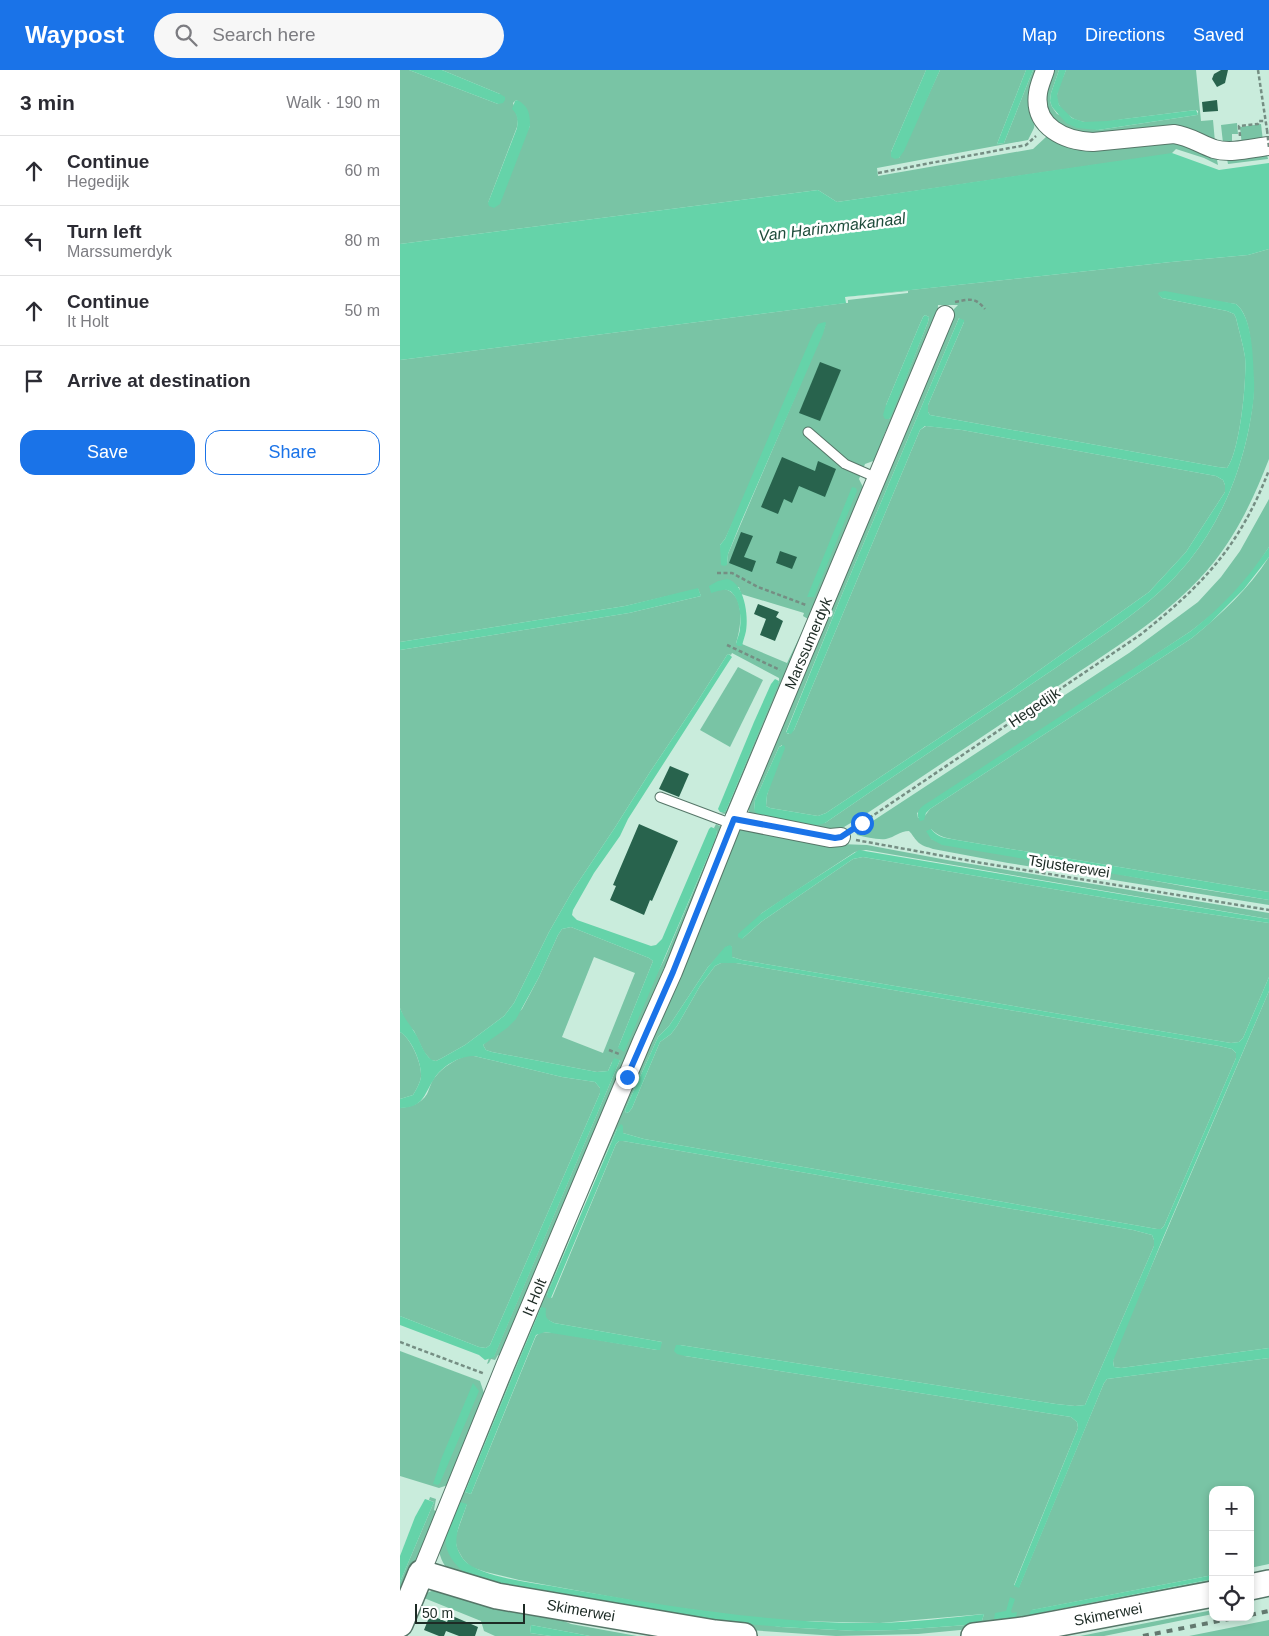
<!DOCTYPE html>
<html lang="en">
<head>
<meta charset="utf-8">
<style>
  :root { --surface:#fff; --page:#f7f7f7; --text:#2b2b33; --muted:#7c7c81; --line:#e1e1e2; --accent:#1a73e8 }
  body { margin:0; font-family:Helvetica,sans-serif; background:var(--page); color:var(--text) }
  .controls { position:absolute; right:15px; bottom:15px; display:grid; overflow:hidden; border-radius:10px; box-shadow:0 2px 8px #0003 }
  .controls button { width:45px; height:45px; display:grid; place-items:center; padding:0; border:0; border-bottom:1px solid var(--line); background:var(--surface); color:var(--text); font:25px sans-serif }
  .scale { position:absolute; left:15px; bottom:12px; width:110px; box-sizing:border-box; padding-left:5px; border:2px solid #1d2b25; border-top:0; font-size:14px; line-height:18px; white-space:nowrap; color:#1d2b25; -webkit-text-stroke:4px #fff; paint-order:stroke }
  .stop { position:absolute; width:15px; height:15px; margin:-11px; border:4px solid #1a73e8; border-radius:50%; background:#fff }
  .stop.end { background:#1a73e8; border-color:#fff; box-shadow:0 1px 5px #0008 }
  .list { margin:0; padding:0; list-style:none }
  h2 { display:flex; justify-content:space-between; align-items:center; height:65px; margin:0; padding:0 20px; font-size:21px }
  h2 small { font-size:16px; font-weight:400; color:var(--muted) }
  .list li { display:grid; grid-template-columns:32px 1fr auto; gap:15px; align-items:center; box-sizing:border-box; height:70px; padding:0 20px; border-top:1px solid var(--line) }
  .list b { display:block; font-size:19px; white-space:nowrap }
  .list p { margin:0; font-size:16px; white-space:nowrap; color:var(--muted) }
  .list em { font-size:16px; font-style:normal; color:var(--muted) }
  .actions { display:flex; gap:10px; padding:15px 20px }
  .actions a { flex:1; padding:11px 0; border:1px solid var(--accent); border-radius:15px; text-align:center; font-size:18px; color:var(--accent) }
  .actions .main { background:var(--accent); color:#fff }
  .icon { flex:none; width:28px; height:28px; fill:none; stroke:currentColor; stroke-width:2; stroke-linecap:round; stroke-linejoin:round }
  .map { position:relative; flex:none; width:869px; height:1566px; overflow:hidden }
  header { display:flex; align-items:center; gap:30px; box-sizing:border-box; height:70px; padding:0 25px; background:var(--accent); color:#fff }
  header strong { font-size:24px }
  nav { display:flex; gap:28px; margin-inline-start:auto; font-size:18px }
  .search { width:350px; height:45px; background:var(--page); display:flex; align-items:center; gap:12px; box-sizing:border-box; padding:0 18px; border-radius:28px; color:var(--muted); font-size:19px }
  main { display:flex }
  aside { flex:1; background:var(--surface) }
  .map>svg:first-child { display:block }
  .green { fill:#79c4a5; fill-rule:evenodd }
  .water { fill:#65d3a9 }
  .pier { fill:#c9ecdc }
  .building { fill:#28634d }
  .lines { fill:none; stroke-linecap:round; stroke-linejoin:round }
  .lane-casing { stroke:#567668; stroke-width:11 }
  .street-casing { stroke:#567668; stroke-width:20 }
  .secondary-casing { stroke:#567668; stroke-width:28 }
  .path { stroke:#758e83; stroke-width:2.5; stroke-dasharray:4 2.5; stroke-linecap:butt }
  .lane { stroke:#fff; stroke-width:9 }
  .street { stroke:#fff; stroke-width:18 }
  .secondary { stroke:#fff; stroke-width:25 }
  .rail { stroke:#63796f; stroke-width:4; stroke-dasharray:6 6; stroke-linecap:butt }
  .path-bridge { stroke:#758e83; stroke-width:2.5; stroke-dasharray:4 2.5; stroke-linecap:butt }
  .route { stroke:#1a73e8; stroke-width:6 }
  .labels { text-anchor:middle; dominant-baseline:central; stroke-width:5; stroke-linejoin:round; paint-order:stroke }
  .street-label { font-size:15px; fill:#1d2b25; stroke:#fff }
  .water-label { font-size:16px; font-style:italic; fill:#1e4c3b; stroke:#fff }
</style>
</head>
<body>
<header>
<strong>Waypost</strong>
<div class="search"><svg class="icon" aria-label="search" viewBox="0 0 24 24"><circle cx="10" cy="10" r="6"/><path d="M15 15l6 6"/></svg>Search here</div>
<nav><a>Map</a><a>Directions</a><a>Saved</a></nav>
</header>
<main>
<aside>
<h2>3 min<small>Walk · 190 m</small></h2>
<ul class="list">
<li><svg class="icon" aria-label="ahead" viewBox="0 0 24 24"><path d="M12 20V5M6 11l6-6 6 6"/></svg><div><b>Continue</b><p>Hegedijk</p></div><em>60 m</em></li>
<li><svg class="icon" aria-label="left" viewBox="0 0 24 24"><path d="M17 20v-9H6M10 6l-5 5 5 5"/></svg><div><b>Turn left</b><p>Marssumerdyk</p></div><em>80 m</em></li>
<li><svg class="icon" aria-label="ahead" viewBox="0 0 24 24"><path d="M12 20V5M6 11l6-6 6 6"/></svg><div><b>Continue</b><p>It Holt</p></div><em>50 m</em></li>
<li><svg class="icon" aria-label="arrive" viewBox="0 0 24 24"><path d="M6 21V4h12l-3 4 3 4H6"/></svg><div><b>Arrive at destination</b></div></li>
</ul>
<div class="actions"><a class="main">Save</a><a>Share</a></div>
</aside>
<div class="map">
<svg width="869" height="1566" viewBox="0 0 869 1566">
  <rect width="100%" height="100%" fill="#c9ecdc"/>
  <g class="green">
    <path d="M0 0H9L98 34 100 24 42 0H526L491 82 499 88 540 0H626L597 74 604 73 633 0H642L634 58 628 70 477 98 478 106 633 79 646 67 651 65 756 68 867 85 868 89 828 94 827 89 817 90 818 95 804 88 776 79 771 84 437 132 418 120 0 174ZM117 30 130 56 88 133 117 57 118 49 113 33 115 31Z"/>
    <path d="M649 0H659L651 23 650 31 652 37 657 44 698 60 797 45 798 44V41L796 40C772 43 748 46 724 49 711 51 698 54 685 52 674 51 659 41 657 29 656 20 663 8 666 0H796L801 51 813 50 815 72 672 66 643 41Z"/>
    <path d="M837 53 838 64H832V72L823 73 821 55Z"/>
    <path d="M861 54 863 71 842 76 840 57Z"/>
    <path d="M869 179V389C855 425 838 462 814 492 776 540 720 574 670 608 603 653 536 697 469 742L439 760 433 761 350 744 348 738 349 726 549 244 558 235H538L537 251 497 348C482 358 483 374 476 390L465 394 459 409 464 419 410 553H406L408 549 403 546 404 543 341 524 339 517 325 519C346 525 341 558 336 573L341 576 342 574 387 593 404 558 405 560 331 745 320 743 326 741 379 611V608L332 583 331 585 329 584 327 585 297 632 250 702 214 759 173 820 149 862 114 933 104 946 65 975 42 988 36 991 31 990 24 982 14 961 5 951 0 938V580L229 543 301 526 298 519 225 536 0 572V290L445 233V227L771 192 848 185ZM759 224 836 234C853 247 851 286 853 306 855 324 852 341 849 358 839 407 820 452 789 491 753 535 703 565 657 597 580 649 502 700 425 753L354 740 355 730 379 677 382 675 367 725 366 736 370 738 418 746 426 743 613 619 749 522 786 482 825 422V415L823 410 816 406 562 360 526 356 520 360 394 660 388 664 386 662 443 522 559 248 564 252 528 335V342L530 345 818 397 827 398C840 382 847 308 845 287 843 274 839 261 836 248L834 244 827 241 762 228ZM525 245 529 247 528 252 489 349 486 335 519 256 523 247ZM426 254 328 484 327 495 320 475 325 469Z"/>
    <path d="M869 429V477L854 500 836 521 814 543 791 561 517 743 518 748 524 747 530 739 792 568C821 544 849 519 869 487V822L557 770C546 768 539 767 531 759V769L788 817 869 830V835L608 793 533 779C528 777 521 776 517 771 514 768 513 765 509 761 500 761 495 767 486 769 477 770 466 767 457 765L456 762 729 583 798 532 821 507 840 481Z"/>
    <path d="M338 597 363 610 330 677 300 660Z"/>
    <path d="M316 754 325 759 101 1287 98 1285 95 1290 91 1289 89 1293 87 1294 89 1288 94 1286 220 990 212 992 208 1001 197 1002 92 982 86 980 83 975 122 939 139 907 158 865 162 859 171 857 249 888 253 891 218 978 264 890 315 770 317 762 314 758ZM194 887 235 903 203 983 162 967Z"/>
    <path d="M342 759 440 774 467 775 547 790 869 843V849L466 780 455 782 362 843 342 869 361 852 409 819 453 789 463 787 742 834 869 853V907L843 968 839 972 831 973 342 890 332 887V877L328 876 308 897 269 956 258 967 225 1040 226 1043 229 1042 232 1038 260 972 271 964 277 956 300 916 315 896 321 893H336L819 976 832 979 836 983V988L764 1156 761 1159H757L244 1069 223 1063 222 1059H217L185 1131 147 1225 152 1228 216 1074 219 1071H223L733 1160 752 1165 754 1170V1176L685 1335 675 1336 656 1334 280 1275 285 1286 671 1347 677 1352 678 1358 614 1515 619 1517 704 1313 707 1309 869 1288V1494L850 1498V1420H813V1505L632 1540 630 1544 652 1541 813 1509V1517L592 1557 518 1564 436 1566 334 1559 51 1504C42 1493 39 1486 38 1472L338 761ZM141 1237 146 1249 154 1253 262 1272 257 1280 157 1263 141 1262 136 1266 71 1424 65 1422ZM67 1434 55 1468 57 1478 63 1489 71 1497 86 1502 119 1510 257 1535 348 1547 395 1551 480 1553 584 1544 581 1554 497 1560 456 1561 381 1557 72 1507 48 1461Z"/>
    <path d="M869 921V1278L721 1298 714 1297 713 1291 714 1284Z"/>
    <path d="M0 962C11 968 22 994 21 1007 20 1013 16 1020 13 1025L0 1029Z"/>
    <path d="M65 986H74L162 1007 195 1012 200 1018V1023L90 1275 86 1278 79 1277 0 1246V1038C10 1037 21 1034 27 1024 30 1018 31 1011 36 1006 43 997 55 990 65 986Z"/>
    <path d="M0 1281 80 1311 85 1326 48 1415 39 1418 0 1406Z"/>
    <path d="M30 1427 36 1429 34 1440 37 1442 0 1533V1512L34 1432 29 1430Z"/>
    <path d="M34 1520H51L135 1539 171 1554 237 1566H190L131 1555 130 1563 151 1566H95L84 1561 81 1551 24 1528V1524Z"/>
    <path d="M813 1540V1544L704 1566H680Z"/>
    <path d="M869 1550V1566H789Z"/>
  </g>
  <g class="water">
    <path d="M9 0H42L100 24 105 27V30L103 33 98 34Z"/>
    <path d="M526 0H540L504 81 499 88 495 89 491 87V82Z"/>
    <path d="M626 0H633L604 73 597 74Z"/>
    <path d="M659 0H666L657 25 659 35 672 48 684 52 707 51 796 40 798 44 797 45 698 60 677 58 666 53 652 37 650 31 651 23Z"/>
    <path d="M117 30C129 36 130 44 130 56L100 134 94 138 89 136 88 133 117 58C118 49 118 45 112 39L115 31Z"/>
    <path d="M772 83 819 100 869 93V179L848 185 771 192 446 227V233L0 290V174L418 120 437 132Z"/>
    <path d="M765 221 836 234C853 247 853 290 854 310 855 326 852 342 849 358 839 407 820 452 789 491 753 535 703 565 657 597 580 649 502 700 425 753L415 756 365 748 357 744 354 740 355 730 379 677 384 675 385 678 367 725 366 736 370 738 418 746 426 743 613 619 749 522 786 482 825 422V415L823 410 816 406 562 360 525 356 520 360 394 660 391 664 386 663 443 522 559 248 564 250V252L528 335V342L530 345 818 397 827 398C840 382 847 308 845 287 843 274 839 261 836 248L834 244 827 241 762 228 758 224 759 222Z"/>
    <path d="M525 245 529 247 528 252 491 346 489 349H485L483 345 486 335 519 256 523 247Z"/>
    <path d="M425 252 426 253 423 264 341 452 328 484 327 495 324 496 321 495 320 475 325 469 413 263 418 254Z"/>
    <path d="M452 417 456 418 457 421 414 527H407Z"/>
    <path d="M869 477V487L844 519 810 553 792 568 530 739 526 743 524 750 520 751C513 740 524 735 532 730L791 561C822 537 847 510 869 477Z"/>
    <path d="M327 509C344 512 349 546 346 561 345 566 343 571 342 576H338L336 574C337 569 340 563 340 558 342 548 339 522 327 520 322 519 316 522 311 523L309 516 318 511Z"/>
    <path d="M298 518 301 526 229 543 0 580V572L225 536Z"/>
    <path d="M329 584 332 587 328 593 228 749 220 766 194 803 173 840 172 845 177 850 251 876 256 875 262 869 309 759 311 757 316 759 317 762 315 770 224 982 218 978 253 891 249 888 171 857 162 859 158 865 139 907 116 949 107 958 83 975 86 980 92 982 197 1002 208 1001 214 988 220 990 94 1287 85 1290 79 1285 0 1255V1246L79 1277 86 1278 90 1275 200 1023V1018L195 1012 162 1007 74 986C59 986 42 996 34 1009 23 1026 24 1037 0 1038V1029L13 1025C16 1020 20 1013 21 1007 22 993 11 968 0 962V938C5 950 9 953 15 963 21 972 23 984 32 990L36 991 42 988 65 975 104 946 114 933 149 862 173 820 214 759 250 702 297 632 327 585Z"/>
    <path d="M375 609 379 611 378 615 326 741 324 742H320L318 739 354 652 371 614Z"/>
    <path d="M531 759C538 768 546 768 557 770L869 822V830L542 775 531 769 526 761Z"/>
    <path d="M459 780 868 849H869V853L742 834 463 787 453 789 409 819 361 852 342 869 338 867V864L362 843 384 828Z"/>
    <path d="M330 875 332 877V887L342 890 831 973 839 972 843 968 869 907V921L763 1168 713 1291 714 1297 721 1298 869 1278V1288L707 1309 704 1313 619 1518 614 1516 678 1358 677 1352 671 1347 285 1286 277 1284 274 1281 276 1275H280L656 1334 675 1336 685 1335 754 1176V1170L752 1165 733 1160 223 1071H219L216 1074 151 1228H148L147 1225 148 1222 217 1059 221 1054 223 1056V1063L244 1069 757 1159H761L764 1156 836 988V983L832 979 819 976 336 893H321L315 896 300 916 277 956 271 964 260 972 232 1038 229 1042 226 1043 225 1040 258 967 269 956 308 897 325 877Z"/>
    <path d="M141 1237 146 1238C145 1248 146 1249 154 1253L262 1272 260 1280H257L145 1262 136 1265 71 1424 65 1422Z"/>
    <path d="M73 1313 79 1321 40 1413 38 1415 33 1414 42 1387Z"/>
    <path d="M25 1429 34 1432 0 1512V1486L15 1447Z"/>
    <path d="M60 1432 67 1434C61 1453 48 1473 64 1490 80 1508 138 1513 162 1518 267 1536 372 1554 478 1553 514 1552 549 1548 584 1544L581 1554 497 1560 456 1561 381 1557 324 1552 86 1511C82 1510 76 1509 71 1507 59 1500 44 1484 46 1469 47 1457 55 1444 60 1432Z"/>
    <path d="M813 1505V1509L629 1545 631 1540Z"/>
    <path d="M610 1527 615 1529 611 1541 612 1543 617 1542 616 1547 594 1549 595 1543 606 1541Z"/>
    <path d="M131 1555 190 1566H151L130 1563Z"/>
  </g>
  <path class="pier" d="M508 221V223L448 230V233H446L445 227Z"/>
  <g class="building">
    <path d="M821 0H828L825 13 817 17 812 9 814 4Z"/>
    <path d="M817 30 818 41 803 42 802 32Z"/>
    <path d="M420 292 441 300 420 351 399 343Z"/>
    <path d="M382 387 415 401 418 391 436 399 425 427 399 416 392 433 384 429 378 444 361 437Z"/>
    <path d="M341 462 353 466 344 487 356 491 352 502 329 493Z"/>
    <path d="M380 481 397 487 392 499 376 493Z"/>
    <path d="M358 534 379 542 376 547 383 551 375 571 360 565 366 549 354 544Z"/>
    <path d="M270 696 289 704 279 727 259 719Z"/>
    <path d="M239 754 278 771 252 831 250 830 244 845 210 830 216 816 213 815Z"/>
    <path d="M30 1545 47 1552 50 1545 78 1557 75 1566H59L46 1561 44 1566H39L24 1560Z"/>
  </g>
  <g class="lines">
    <defs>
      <g id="lane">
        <path d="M408 362 445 394 477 408"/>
        <path d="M260 727 332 754"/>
      </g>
      <g id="street">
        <path d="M645 0C643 7 639 15 638 23 633 57 665 71 693 72L774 64C789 66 800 74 814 79 831 84 852 78 869 76"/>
        <path d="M334 749 430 768 441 767"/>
        <path d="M21 1503 105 1296 242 971 273 902 334 749 545 245"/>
      </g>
      <g id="secondary">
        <path d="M850 1517 869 1513"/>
        <path d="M0 1554 21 1503 97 1526 315 1563 344 1566"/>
        <path d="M574 1566 623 1560 813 1524"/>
      </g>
    </defs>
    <use href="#lane" class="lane-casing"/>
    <use href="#street" class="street-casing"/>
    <use href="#secondary" class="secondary-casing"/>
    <g class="path">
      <path d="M858 0 867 60"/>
      <path d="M840 66 839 56 858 54 859 51H865"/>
      <path d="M478 103 626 75 636 66"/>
      <path d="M555 232C570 229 575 227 585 239"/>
      <path d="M317 503H332L358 517 406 535"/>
      <path d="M327 575 380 600"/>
      <path d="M453 759 740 565C803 515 840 476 869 400"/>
      <path d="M456 770 582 793 869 840"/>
      <path d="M209 980 219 984"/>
      <path d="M0 1272 85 1304"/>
    </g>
    <use href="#lane" class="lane"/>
    <use href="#street" class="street"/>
    <use href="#secondary" class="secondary"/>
    <g class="rail">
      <path d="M850 1545 869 1541"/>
      <path d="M743 1566 839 1547"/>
    </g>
    <path class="path-bridge" d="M867 60 869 78"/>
  </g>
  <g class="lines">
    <path class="route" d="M227 1007 273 902 334 749 435 768 441 767 462 753"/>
  </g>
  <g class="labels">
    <g class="street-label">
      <text transform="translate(408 573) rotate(-67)">Marssumerdyk</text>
      <text transform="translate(634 637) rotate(-34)">Hegedijk</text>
      <text transform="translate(669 796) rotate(9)">Tsjusterewei</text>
      <text transform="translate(134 1227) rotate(-67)">It Holt</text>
      <text transform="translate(181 1540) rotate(10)">Skimerwei</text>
      <text transform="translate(708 1544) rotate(-11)">Skimerwei</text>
    </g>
    <g class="water-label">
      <text transform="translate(432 157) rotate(-7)">Van Harinxmakanaal</text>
    </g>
  </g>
</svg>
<div class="controls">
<button>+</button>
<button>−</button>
<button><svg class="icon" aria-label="locate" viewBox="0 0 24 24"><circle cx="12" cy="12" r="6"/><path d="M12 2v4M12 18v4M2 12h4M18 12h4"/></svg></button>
</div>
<div class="scale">50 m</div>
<div class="stop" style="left:462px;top:753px"></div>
<div class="stop end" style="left:227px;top:1007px"></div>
</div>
</main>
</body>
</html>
